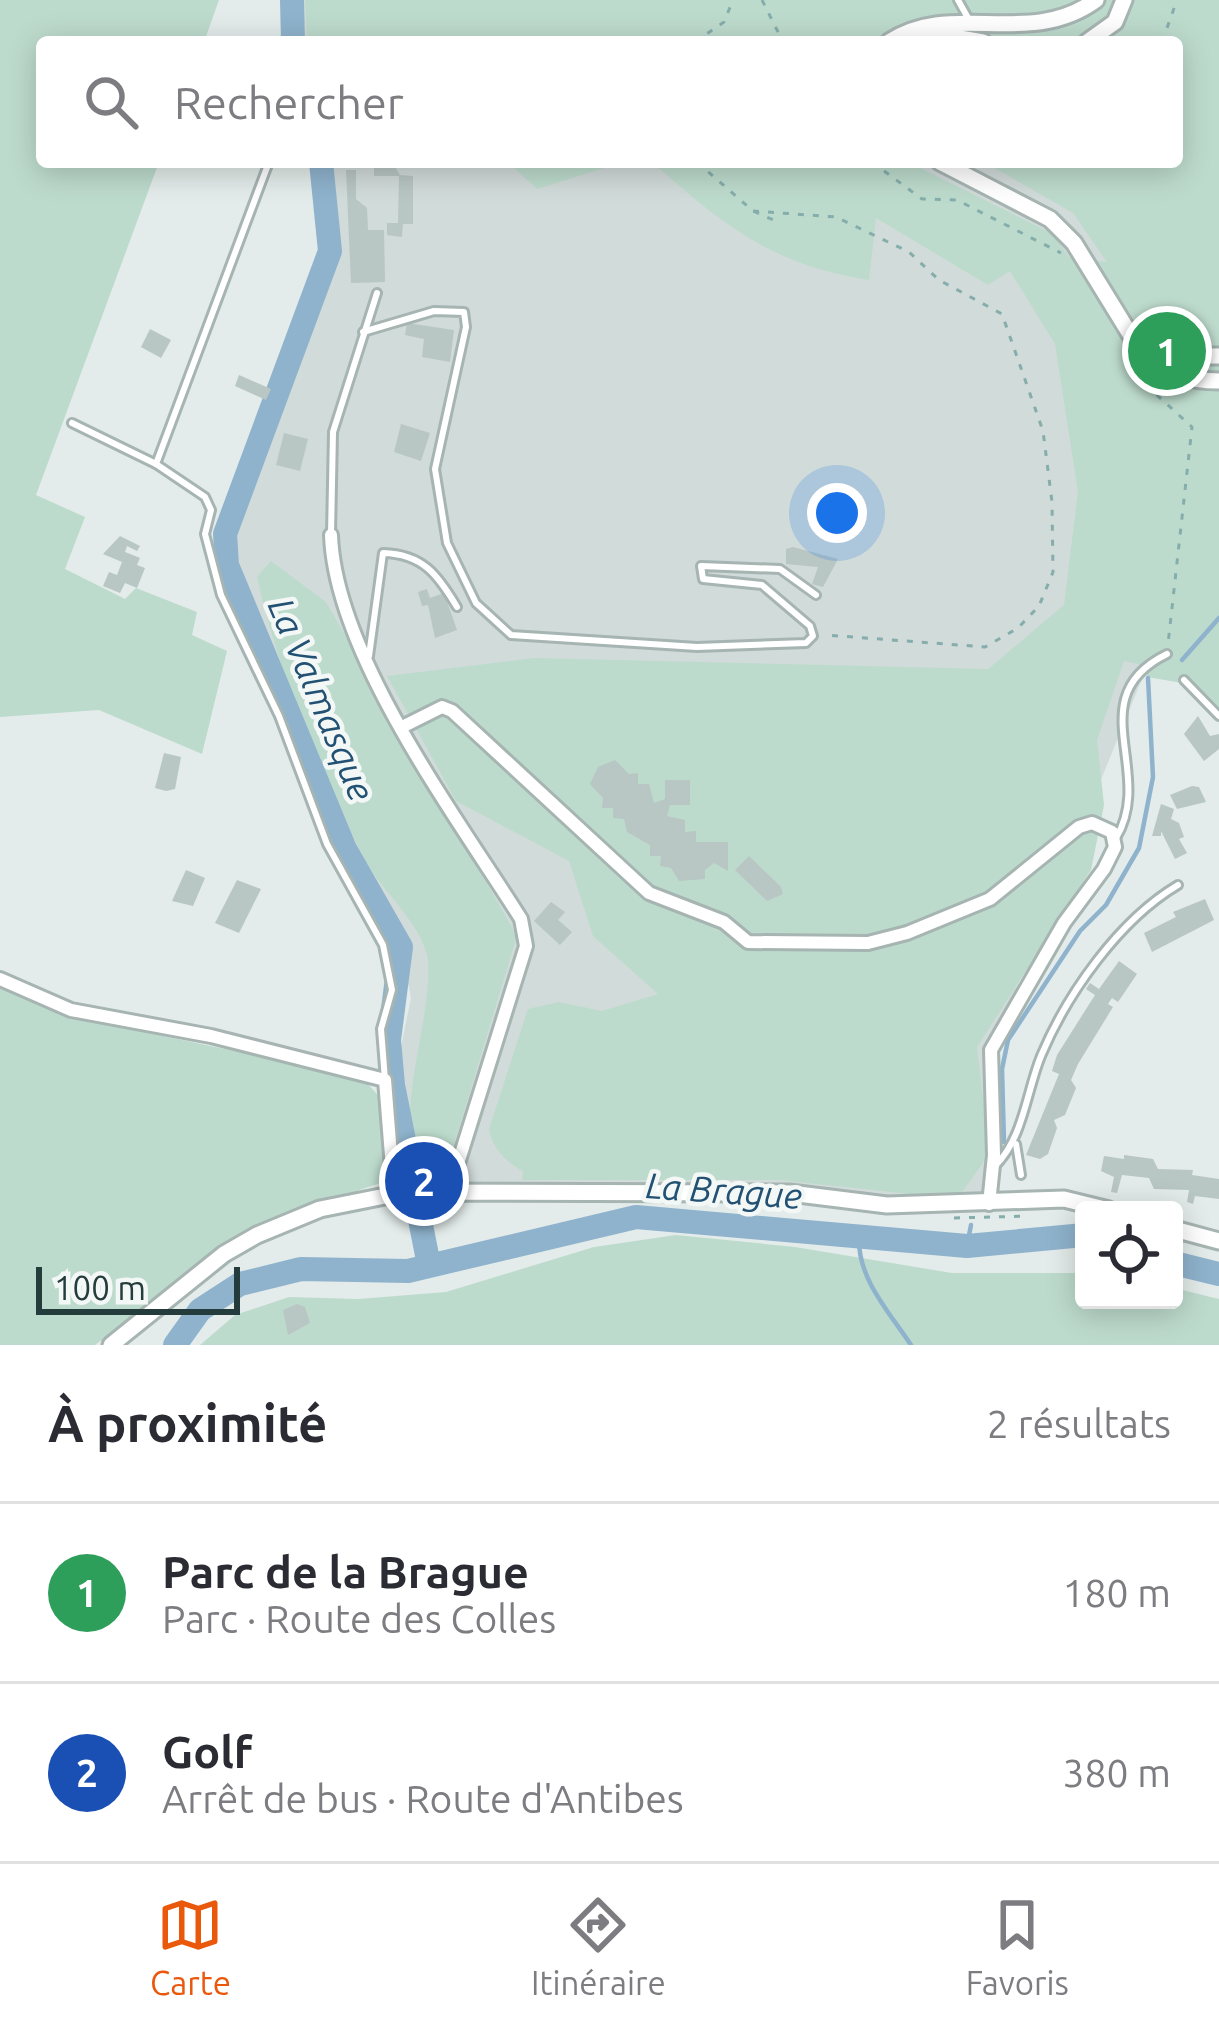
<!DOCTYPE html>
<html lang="fr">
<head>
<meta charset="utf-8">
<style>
  :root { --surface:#fff; --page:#f2f2f3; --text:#2b2b33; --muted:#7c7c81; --line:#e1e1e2; --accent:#ea580c }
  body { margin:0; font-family:Ubuntu,sans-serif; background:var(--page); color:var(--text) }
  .controls { position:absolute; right:36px; bottom:36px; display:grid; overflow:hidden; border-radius:12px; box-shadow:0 6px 30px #0003 }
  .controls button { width:108px; height:108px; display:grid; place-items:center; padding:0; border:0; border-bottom:3px solid var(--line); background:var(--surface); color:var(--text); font:60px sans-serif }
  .scale { position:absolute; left:36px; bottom:30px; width:204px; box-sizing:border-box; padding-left:12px; border:6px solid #243c3b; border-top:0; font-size:33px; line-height:42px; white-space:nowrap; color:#243c3b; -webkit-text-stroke:9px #f3f8f7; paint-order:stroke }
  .you { position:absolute; left:837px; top:513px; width:42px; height:42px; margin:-30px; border:9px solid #fff; border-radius:50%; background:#1a73e8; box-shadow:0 0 0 18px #1a73e833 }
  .badge { display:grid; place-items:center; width:78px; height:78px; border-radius:50%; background:var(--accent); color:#fff; font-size:39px; font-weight:700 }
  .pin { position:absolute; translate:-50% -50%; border:6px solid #fff; box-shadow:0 3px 12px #0006 }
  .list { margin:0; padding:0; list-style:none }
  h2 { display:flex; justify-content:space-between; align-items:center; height:156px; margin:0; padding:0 48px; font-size:51px }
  h2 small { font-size:39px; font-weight:400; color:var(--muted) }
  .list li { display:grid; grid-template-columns:78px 1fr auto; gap:36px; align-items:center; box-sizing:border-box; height:180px; padding:0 48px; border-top:3px solid var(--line) }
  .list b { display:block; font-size:45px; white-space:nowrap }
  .list p { margin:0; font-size:39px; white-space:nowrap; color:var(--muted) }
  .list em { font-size:39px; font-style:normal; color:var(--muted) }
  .icon { flex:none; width:66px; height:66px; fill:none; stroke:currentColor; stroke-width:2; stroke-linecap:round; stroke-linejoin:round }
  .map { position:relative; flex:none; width:1219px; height:1345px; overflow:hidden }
  .search { position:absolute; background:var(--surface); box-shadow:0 6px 30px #0003; left:36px; right:36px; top:36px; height:132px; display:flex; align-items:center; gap:30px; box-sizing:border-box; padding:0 42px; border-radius:12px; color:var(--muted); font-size:45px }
  .sheet { height:516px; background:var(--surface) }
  nav { display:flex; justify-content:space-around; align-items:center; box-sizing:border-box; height:168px; border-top:3px solid var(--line); background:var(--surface); font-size:33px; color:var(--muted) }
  nav a { display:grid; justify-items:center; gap:6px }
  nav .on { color:var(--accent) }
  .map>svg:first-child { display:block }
  .built { fill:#d1dbd9 }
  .green { fill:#bddbcd }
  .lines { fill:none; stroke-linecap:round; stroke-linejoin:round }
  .stream { stroke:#8fb3cd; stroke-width:4.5 }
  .river { stroke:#8fb3cd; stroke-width:24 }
  .building { fill:#b8c6c4 }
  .service-casing { stroke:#a6b4b2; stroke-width:12 }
  .minor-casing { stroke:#a6b4b2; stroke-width:18 }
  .tertiary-casing { stroke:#a6b4b2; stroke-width:21 }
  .path { stroke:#85adab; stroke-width:3; stroke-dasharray:6 9; stroke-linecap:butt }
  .service { stroke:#fff; stroke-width:6 }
  .minor { stroke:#fff; stroke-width:12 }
  .tertiary { stroke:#fff; stroke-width:15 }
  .labels { text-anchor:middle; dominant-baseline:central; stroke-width:9; stroke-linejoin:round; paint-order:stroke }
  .water-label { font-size:36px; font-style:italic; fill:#225173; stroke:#f3f8f7 }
</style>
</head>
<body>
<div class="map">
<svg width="1219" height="1345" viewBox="0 0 1219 1345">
  <rect width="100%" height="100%" fill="#e3ecea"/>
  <path class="built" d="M292 0H1219V719L1182 681 1144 674 991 1050 989 1204 421 1182 404 1087 401 1047 411 998 401 947 345 849 227 565 225 534 330 251 321 162H1177V42H293Z"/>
  <g class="green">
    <path d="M0 0H219L204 42H42V162H159L36 495 85 517 65 569 125 599 136 588 197 612 192 635 227 651 202 754 99 710 0 717Z"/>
    <path d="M305 0H1219V709L1188 684 1147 677V666L1124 661 1097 740 1104 805 1091 870 977 1047 988 1138 983 1163 957 1199 779 1180H522L523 1171C506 1162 492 1148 489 1129L528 1009 559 1002 602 1011 658 994 593 936 569 861 456 801 387 676 534 658 988 669 1064 605 1078 492 1055 344 1010 271 988 285 876 218 869 280C772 265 723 225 652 162H908L1053 234 1069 257 1107 262 1073 213 984 162H1177V42H307Z"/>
    <path d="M508 162H623L537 189Z"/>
    <path d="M271 561 326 602 517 936 452 1151 430 1173 418 1171C393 1111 433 1018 428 961 424 925 381 891 365 860 318 771 279 674 257 577Z"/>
    <path d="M0 984 38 1005 82 1019 363 1078 382 1100 386 1181 251 1227 95 1345H0Z"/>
    <path d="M676 1235 795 1247 952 1273H1084V1300H1174V1288L1219 1299V1345H200L235 1315 289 1297 358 1299 446 1292 594 1247Z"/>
  </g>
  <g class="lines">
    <g class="stream">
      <path d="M1182 660 1219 618"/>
      <path d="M1004 1142 1002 1069 1008 1040 1080 931 1106 905 1139 848 1153 777 1148 678"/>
      <path d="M859 1239C858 1279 890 1313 911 1345"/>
      <path d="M967 1246 971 1225"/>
    </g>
    <g class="river">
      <path d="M292 0 293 42"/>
      <path d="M321 162 330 251 225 534 227 565 345 849 401 947 389 1040 393 1085 429 1265"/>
      <path d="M1174 1263 1219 1274"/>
      <path d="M175 1345 200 1310 240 1284 301 1269 408 1271 636 1217 967 1246 1084 1235"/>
    </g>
  </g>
  <g class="building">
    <path d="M374 162H392L400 175 413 176V224H403L402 237 387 235V223H398L399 176H374Z"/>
    <path d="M346 170H356V199L367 208 368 230H384L385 282 351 283Z"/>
    <path d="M407 323 454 330 450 362 422 357 424 339 405 335Z"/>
    <path d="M150 329 171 340 161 358 141 347Z"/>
    <path d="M239 375 271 389 266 400 235 386Z"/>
    <path d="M401 424 430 433 421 461 394 452Z"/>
    <path d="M284 433 308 439 300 471 276 465Z"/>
    <path d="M120 536 140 546 137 551 127 546 125 552 140 558 137 565 145 568 137 588 125 583 120 593 103 586 109 572 117 575 122 562 103 554Z"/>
    <path d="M793 547 838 559 823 587 812 584 818 567 786 564V549Z"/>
    <path d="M427 589 430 598 444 593 457 630 435 638 428 605 422 606 418 592Z"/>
    <path d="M1198 716 1210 736 1219 734V749L1204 761 1184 734Z"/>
    <path d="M164 753 181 757 175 789 166 791 155 788Z"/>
    <path d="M615 760 629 774 638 773V784H649L654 803 665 799V780H690V805H670L667 816 685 820V832L696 831V842H728V871L714 863 705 870V879L679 881 671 868 660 866 661 856H650V845L627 832 624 819 613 818V808H602L603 798 590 784 598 767Z"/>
    <path d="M1192 786 1199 787 1206 802 1177 809 1170 795Z"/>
    <path d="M1161 804 1174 809 1171 819 1179 823 1184 837 1179 839 1187 853 1175 859 1161 831V836H1152Z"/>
    <path d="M749 856 781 887 783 894 767 901 735 870Z"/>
    <path d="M186 870 205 878 193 906 172 901Z"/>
    <path d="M237 880 261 889 239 933 215 923Z"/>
    <path d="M1205 899 1214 920 1152 952 1144 933 1176 917 1173 912Z"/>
    <path d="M551 902 565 912 558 920 572 932 560 945 534 921Z"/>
    <path d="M1119 961 1137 974 1118 1002 1112 998 1108 1004 1113 1007 1078 1064 1071 1080 1076 1088 1065 1115 1054 1120 1057 1128 1048 1154 1040 1159 1026 1155 1059 1074 1052 1071 1057 1055 1095 995 1086 989 1090 983 1099 989Z"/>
    <path d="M1124 1155 1153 1159 1158 1169 1193 1170 1192 1175 1219 1179V1199L1195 1196 1193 1204 1187 1202 1189 1190 1154 1189 1149 1178 1122 1175 1117 1193 1111 1192 1114 1177 1101 1171 1104 1156 1124 1159Z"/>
    <path d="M297 1304 305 1307 310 1323 288 1335 283 1310Z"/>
  </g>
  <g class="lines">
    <defs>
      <g id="service">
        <path d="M958 0 968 18"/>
        <path d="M269 162 156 464 205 497 211 510 205 534 221 595 279 716 327 844 383 945 392 990 381 1029 385 1080"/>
        <path d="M363 332 434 311 464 312 466 327 435 469 447 543 476 603 511 635 697 647 806 643 813 636 810 626 762 585 703 579 701 566 780 569 816 595"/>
        <path d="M72 423 156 464"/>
        <path d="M331 534 333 432 377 293"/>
        <path d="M369 656 383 553C423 554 438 575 457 607"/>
        <path d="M1184 680 1219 716"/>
        <path d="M1116 838C1156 772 1079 697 1167 654"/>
        <path d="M1016 1144 1021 1175"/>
        <path d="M996 1165C1024 1136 1026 1093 1041 1056 1067 994 1119 920 1178 885"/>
      </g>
      <g id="minor">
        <path d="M331 535C335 654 456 816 521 919L526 946 450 1189"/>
        <path d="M402 727 442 707 452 711 649 893 724 922 748 942 868 943 907 933 990 899 1079 827 1092 823 1112 832 1115 847 1104 869 1064 923 991 1050 994 1155 989 1204"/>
        <path d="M0 979 71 1010 211 1036 385 1080 394 1193"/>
      </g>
      <g id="tertiary">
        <path d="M918 31 983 42"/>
        <path d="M889 42C951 0 1029 49 1096 0"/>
        <path d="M1087 42 1115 22 1124 0"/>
        <path d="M940 162 1050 219 1074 243 1141 352C1164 373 1188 381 1219 381"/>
        <path d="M1132 331 1179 356H1219"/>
        <path d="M1174 1229 1219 1241"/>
        <path d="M111 1345 224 1254 257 1235 320 1209 405 1192 790 1193 887 1205 1064 1199 1109 1210"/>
      </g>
    </defs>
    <use href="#service" class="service-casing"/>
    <use href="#minor" class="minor-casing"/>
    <use href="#tertiary" class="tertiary-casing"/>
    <g class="path">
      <path d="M762 0 783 42"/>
      <path d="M695 42 724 22 733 0"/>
      <path d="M1162 42 1177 0"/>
      <path d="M697 162 753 211 778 222"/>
      <path d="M872 162 922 199 957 200 1061 253"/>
      <path d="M753 211 836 217 909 252 939 280 1002 314 1043 431 1052 502 1053 572 1039 606 1018 628 985 647 826 635"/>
      <path d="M1139 371 1148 387 1192 427 1168 644"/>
      <path d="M954 1218 1029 1216"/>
    </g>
    <use href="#service" class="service"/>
    <use href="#minor" class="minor"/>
    <use href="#tertiary" class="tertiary"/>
  </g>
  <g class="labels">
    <g class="water-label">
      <text transform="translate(322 699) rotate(67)">La Valmasque</text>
      <text transform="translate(724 1190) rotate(4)">La Brague</text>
    </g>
  </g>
</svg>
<div class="controls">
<button><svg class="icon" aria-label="locate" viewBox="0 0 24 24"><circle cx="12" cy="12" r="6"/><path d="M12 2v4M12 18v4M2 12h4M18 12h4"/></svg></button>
</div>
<div class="scale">100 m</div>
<div class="you"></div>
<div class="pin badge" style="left:1167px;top:351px;background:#2e9e5b">1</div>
<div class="pin badge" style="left:424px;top:1181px;background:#1a4fb4">2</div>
<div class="search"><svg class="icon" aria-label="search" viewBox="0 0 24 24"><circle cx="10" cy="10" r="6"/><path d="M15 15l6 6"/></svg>Rechercher</div>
</div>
<section class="sheet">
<h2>À proximité<small>2 résultats</small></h2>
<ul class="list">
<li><span class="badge" style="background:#2e9e5b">1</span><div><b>Parc de la Brague</b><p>Parc · Route des Colles</p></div><em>180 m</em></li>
<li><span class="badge" style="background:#1a4fb4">2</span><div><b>Golf</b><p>Arrêt de bus · Route d'Antibes</p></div><em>380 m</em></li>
</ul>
</section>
<nav>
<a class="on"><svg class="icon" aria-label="map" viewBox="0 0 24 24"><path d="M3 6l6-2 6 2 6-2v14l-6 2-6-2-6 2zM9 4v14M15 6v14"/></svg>Carte</a>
<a><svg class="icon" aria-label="directions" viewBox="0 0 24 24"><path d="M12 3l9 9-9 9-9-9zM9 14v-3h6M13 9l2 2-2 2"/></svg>Itinéraire</a>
<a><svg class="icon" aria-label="saved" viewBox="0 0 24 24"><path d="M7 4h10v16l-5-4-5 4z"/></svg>Favoris</a>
</nav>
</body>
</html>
